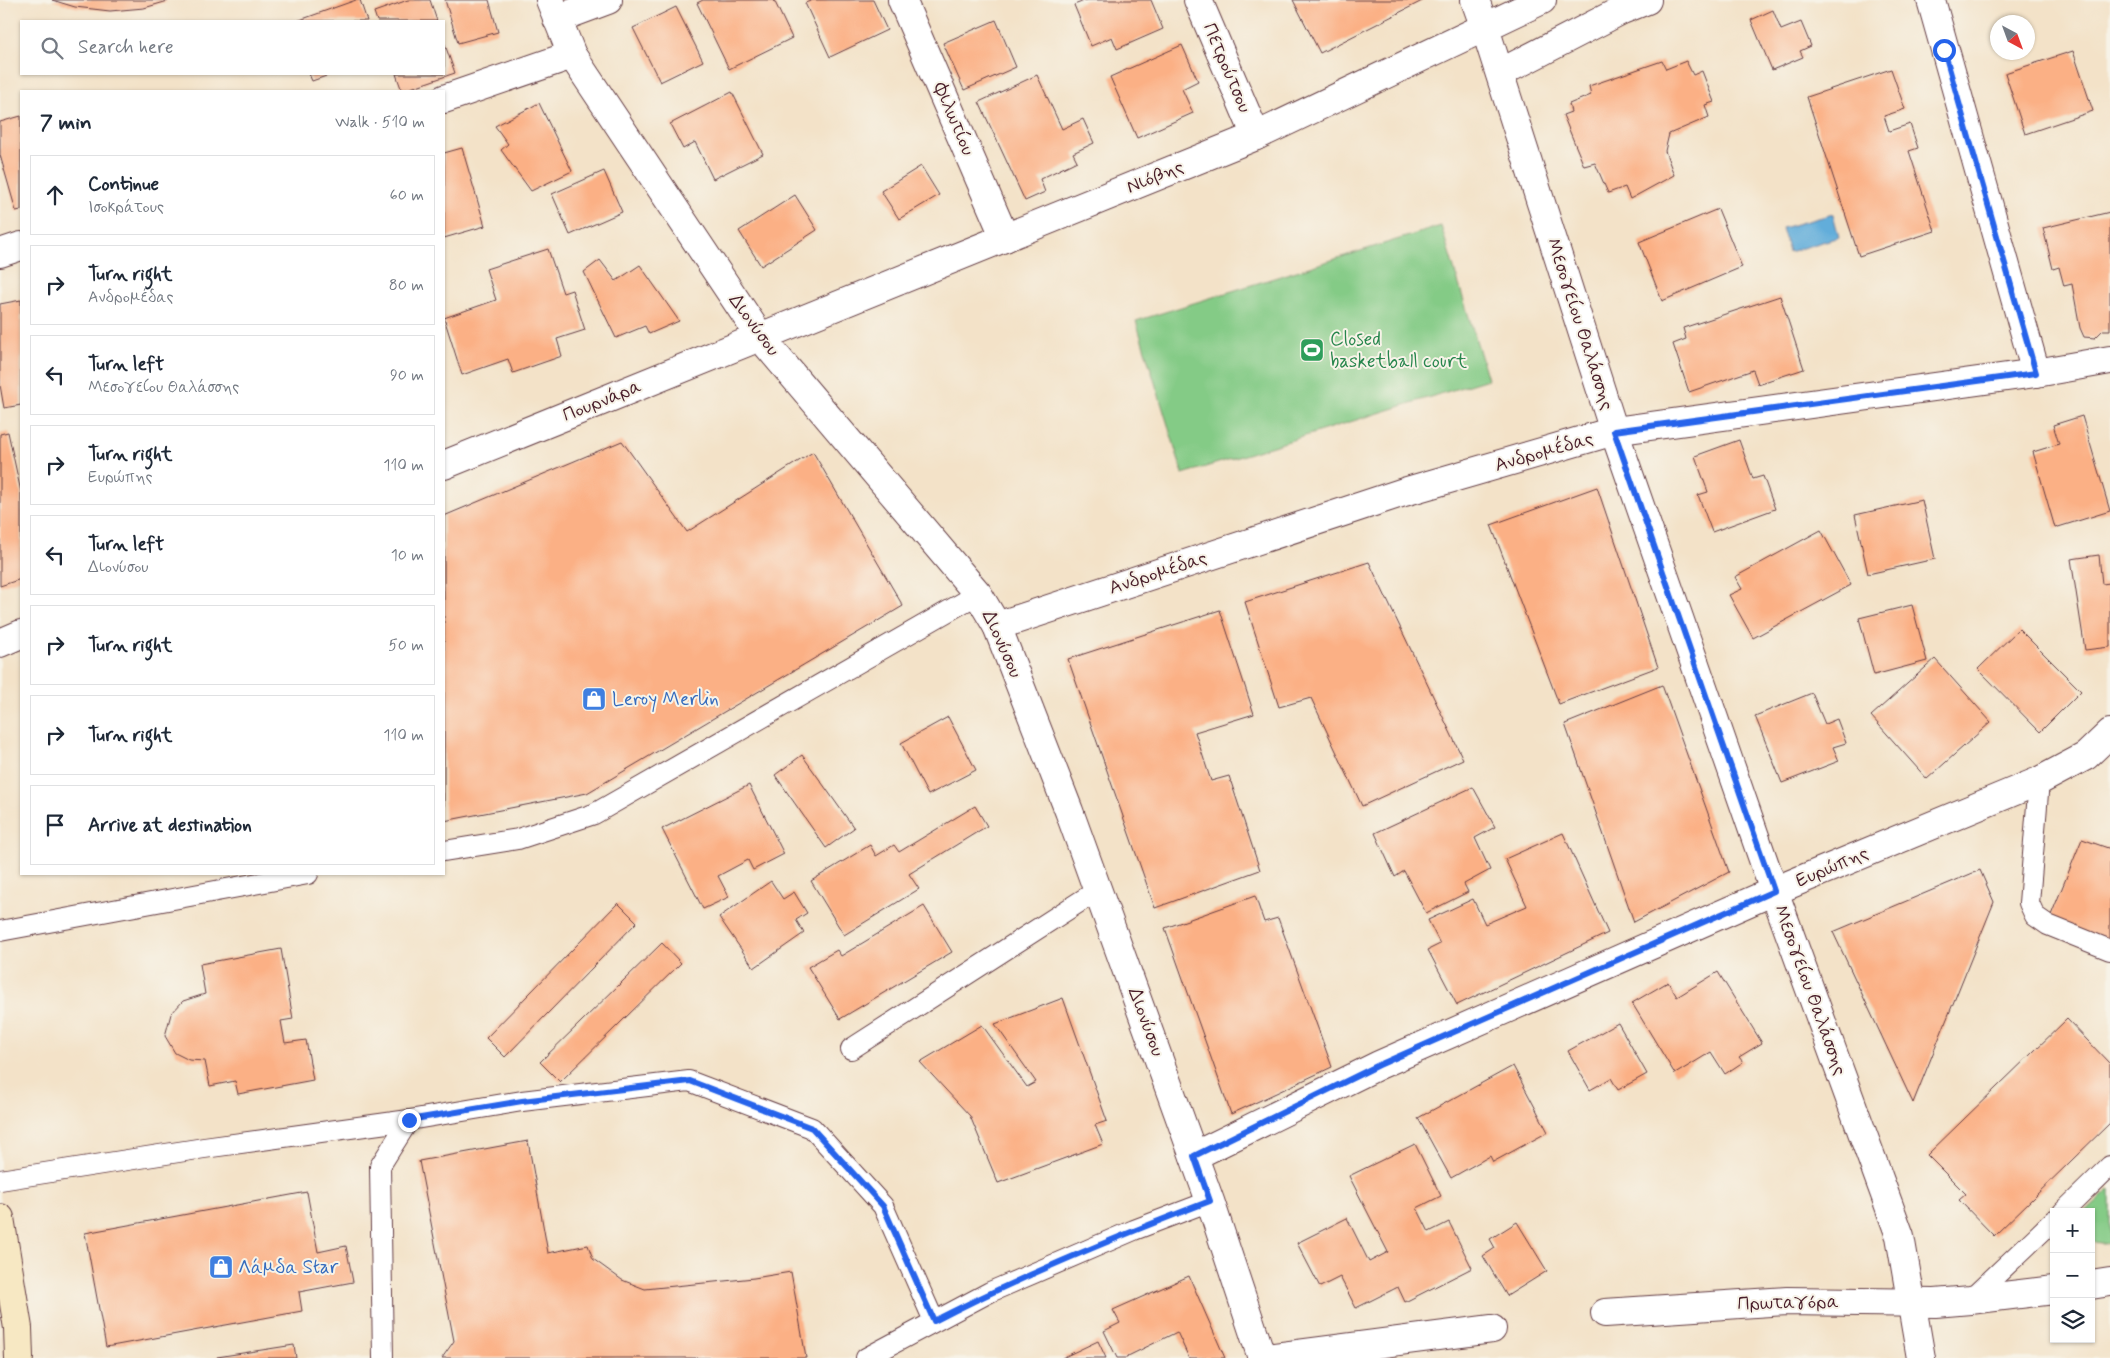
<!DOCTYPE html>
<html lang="en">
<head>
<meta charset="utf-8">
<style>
  :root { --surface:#fff; --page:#f6f6f7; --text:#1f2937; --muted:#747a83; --line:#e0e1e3 }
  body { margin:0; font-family:Mynerve,sans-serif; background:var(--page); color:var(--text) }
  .controls { position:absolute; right:15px; bottom:15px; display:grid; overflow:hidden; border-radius:0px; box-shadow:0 1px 4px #0004 }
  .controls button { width:45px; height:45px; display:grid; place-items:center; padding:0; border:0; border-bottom:1px solid var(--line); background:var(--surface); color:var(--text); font:25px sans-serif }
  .compass { position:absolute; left:1990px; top:15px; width:45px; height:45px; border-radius:50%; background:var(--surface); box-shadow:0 1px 4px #0004; rotate:139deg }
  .stop { position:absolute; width:15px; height:15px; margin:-11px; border:4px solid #2563eb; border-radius:50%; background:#fff }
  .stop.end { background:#2563eb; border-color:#fff; box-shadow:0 1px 5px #0008 }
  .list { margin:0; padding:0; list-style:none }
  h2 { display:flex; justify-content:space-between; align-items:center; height:65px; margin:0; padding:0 20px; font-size:21px }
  h2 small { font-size:16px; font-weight:400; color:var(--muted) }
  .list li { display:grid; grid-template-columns:32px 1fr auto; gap:15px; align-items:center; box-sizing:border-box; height:80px; margin:0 10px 10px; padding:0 10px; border:1px solid var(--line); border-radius:0px }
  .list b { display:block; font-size:19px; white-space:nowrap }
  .list p { margin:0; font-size:16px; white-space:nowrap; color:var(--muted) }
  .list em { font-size:16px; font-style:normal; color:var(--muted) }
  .icon { flex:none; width:28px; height:28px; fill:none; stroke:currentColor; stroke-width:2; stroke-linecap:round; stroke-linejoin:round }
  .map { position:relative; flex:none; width:2110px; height:1358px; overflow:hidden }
  .search { position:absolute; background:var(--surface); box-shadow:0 1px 4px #0004; left:20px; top:20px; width:425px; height:55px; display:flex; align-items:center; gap:12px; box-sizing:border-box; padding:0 18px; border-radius:0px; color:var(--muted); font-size:19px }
  .panel { position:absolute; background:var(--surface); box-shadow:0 1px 4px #0004; left:20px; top:90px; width:425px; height:785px; border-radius:0px }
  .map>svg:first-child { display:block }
  .green { fill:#84cb86; stroke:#677558 }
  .water { fill:#62adda; stroke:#566682 }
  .building { fill:#fbb085 }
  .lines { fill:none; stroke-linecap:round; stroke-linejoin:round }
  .service-casing { stroke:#633c43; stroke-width:22 }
  .pedestrian-casing { stroke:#633c43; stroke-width:30 }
  .minor-casing { stroke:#633c43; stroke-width:30 }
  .secondary-casing { stroke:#633c43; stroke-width:30 }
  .service { stroke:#fff; stroke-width:20 }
  .pedestrian { stroke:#fff; stroke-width:28 }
  .minor { stroke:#fff; stroke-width:28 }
  .secondary { stroke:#f7e8c3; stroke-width:28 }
  .route { stroke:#2563eb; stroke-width:6 }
  .labels { text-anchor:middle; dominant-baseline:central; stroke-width:4; stroke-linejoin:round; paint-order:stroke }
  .street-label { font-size:19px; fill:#4a1f2b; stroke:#f7f3e8 }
  .leisure-label { font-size:19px; fill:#27864d; stroke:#f7f3e8; text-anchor:start }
  .shop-label { font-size:19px; fill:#366cbe; stroke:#f7f3e8; text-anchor:start }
</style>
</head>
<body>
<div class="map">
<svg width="2110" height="1358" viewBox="0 0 2110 1358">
  <rect width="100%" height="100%" fill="#f7f3e8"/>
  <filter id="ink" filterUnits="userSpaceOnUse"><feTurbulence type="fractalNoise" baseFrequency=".02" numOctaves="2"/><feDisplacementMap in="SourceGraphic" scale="10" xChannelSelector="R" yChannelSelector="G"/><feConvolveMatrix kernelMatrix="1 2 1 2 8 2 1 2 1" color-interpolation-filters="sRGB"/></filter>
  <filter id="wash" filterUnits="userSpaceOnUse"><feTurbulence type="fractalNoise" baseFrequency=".0096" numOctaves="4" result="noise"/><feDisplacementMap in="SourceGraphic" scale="20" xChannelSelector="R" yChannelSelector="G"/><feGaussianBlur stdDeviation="1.12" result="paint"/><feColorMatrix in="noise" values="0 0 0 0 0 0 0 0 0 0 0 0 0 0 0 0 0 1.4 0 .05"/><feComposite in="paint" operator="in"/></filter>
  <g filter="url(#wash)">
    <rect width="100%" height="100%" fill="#f3e2c8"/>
    <g class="green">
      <path d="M1441 226 1488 379 1183 474 1136 321Z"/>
      <path d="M2110 1189V1244L2091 1242V1212H2085Z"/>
    </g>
    <path class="water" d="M1833 214 1839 237 1789 252 1782 228Z"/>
    <g id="blocks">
      <g class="building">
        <path d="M52 0H168V1L144 8 110 11 75 7Z"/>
        <path d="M356 0H360L367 21H297Z"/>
        <path d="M408 0H430L437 21H377L374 12Z"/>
        <path d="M445 0H489L498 32 458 43Z"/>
        <path d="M703 0H774L792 38 729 69 697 3Z"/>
        <path d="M813 0H873L887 30 830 57 805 3Z"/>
        <path d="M1087 0H1151L1163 29 1117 49 1112 37 1091 46 1074 5Z"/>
        <path d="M1293 0H1424L1320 53Z"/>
        <path d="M676 7 703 61 660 82 633 28Z"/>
        <path d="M1773 10 1781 30 1801 22 1811 46 1800 51 1803 57 1772 70 1751 20Z"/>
        <path d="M996 20 1016 67 964 90 943 43Z"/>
        <path d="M444 42 455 73 402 91 396 74H444Z"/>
        <path d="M1182 45 1198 81 1182 89 1193 113 1137 138 1110 77Z"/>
        <path d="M2073 51 2093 111 2025 134 2005 73Z"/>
        <path d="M1662 61 1666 69 1686 61 1693 75 1702 71 1714 102 1705 105 1709 117 1669 134 1665 151 1674 175 1630 199 1625 187 1608 193 1595 163 1584 166 1563 115 1571 112 1569 104 1591 95 1589 86Z"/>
        <path d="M1891 69 1905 109 1884 116 1889 131 1910 124 1918 148 1909 151 1935 231 1859 256 1807 97Z"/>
        <path d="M309 74H332L312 81Z"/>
        <path d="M1037 75 1062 129 1083 119 1094 143 1073 153 1077 161 1040 179 1045 192 1025 201 979 102Z"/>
        <path d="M732 92 763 154 713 179 695 142 683 149 670 124Z"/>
        <path d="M539 103 572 171 531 191 501 150 508 144 495 126Z"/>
        <path d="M21 116V210L16 211 0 155V122Z"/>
        <path d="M462 148 485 226 444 238V153Z"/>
        <path d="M921 166 939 195 899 219 881 191Z"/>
        <path d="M604 171 622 212 570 235 552 194Z"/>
        <path d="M795 195 817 230 761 266 739 231Z"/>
        <path d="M1718 209 1742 267 1662 301 1639 242Z"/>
        <path d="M2110 212V330H2103L2095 338 2084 337 2080 328 2072 284 2064 286 2059 267 2053 269 2043 228Z"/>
        <path d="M548 249 563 293 572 290 585 330 557 339 562 356 513 373 508 359 462 375 444 318 496 300 486 269Z"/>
        <path d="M600 260 616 281 640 265 679 321 649 334 645 326 616 338 584 272Z"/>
        <path d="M1780 296 1804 369 1758 384 1753 370 1689 392 1673 344 1686 339 1683 328Z"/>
        <path d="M21 300V405L4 408 0 385V304Z"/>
        <path d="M2082 416 2110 511 2055 528 2033 452 2059 444 2053 425Z"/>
        <path d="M8 432 21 492V579L0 586V434Z"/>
        <path d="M1739 440 1753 479 1763 476 1775 509 1712 532 1698 495 1708 492 1695 456Z"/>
        <path d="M622 441 687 532 813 452 903 606 587 793 444 821V516Z"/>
        <path d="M1597 487 1658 667 1559 704 1491 525Z"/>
        <path d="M1922 500 1935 559 1868 574 1855 515Z"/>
        <path d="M1821 530 1851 585 1753 638 1729 595 1742 589 1735 577Z"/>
        <path d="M2099 555 2102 584 2110 583V647L2085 650 2071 559Z"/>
        <path d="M1369 562 1463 759 1362 806 1311 698 1279 707 1245 602Z"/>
        <path d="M1912 605 1927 661 1874 675 1859 618Z"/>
        <path d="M1220 610 1254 714 1195 732 1211 781 1229 776 1260 870 1155 908 1068 659Z"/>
        <path d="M2019 629 2081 691 2040 732 1978 669Z"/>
        <path d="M1935 659 1991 722 1927 779 1871 716Z"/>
        <path d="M1662 685 1729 872 1634 922 1565 724Z"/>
        <path d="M1812 693 1825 724 1837 719 1846 743 1833 747 1839 761 1782 783 1755 716Z"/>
        <path d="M948 717 976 770 928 795 901 743Z"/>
        <path d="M802 755 854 828 826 848 775 775Z"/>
        <path d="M749 785 784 854 753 870 748 860 718 876 729 897 703 909 662 829Z"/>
        <path d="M1473 787 1495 827 1475 838 1490 870 1464 884 1468 892 1426 913 1404 871 1395 877 1375 833Z"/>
        <path d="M975 806 987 826 909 874 919 889 844 935 811 881 870 845 876 856 894 845 899 852Z"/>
        <path d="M1563 833 1608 933 1457 1005 1428 950 1440 944 1428 920 1473 899 1485 924 1527 906 1505 859Z"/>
        <path d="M2082 839 2108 848 2110 847V950L2047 925Z"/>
        <path d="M1980 870 1994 902 1913 1103 1833 932Z"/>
        <path d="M771 881 783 899 794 892 807 913 796 920 804 933 754 968 719 917Z"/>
        <path d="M1255 896 1264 922 1278 918 1332 1067 1231 1114 1165 928Z"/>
        <path d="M618 903 637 922 505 1057 486 1038Z"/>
        <path d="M924 906 952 952 840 1019 808 967 837 950 841 956Z"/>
        <path d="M662 943 681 963 560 1082 540 1062Z"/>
        <path d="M281 949 293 1019 281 1021 285 1043 306 1040 313 1080 238 1094 235 1081 210 1086 205 1061 189 1060 175 1053 165 1036 171 1014 183 1001 205 994 200 964Z"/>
        <path d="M1718 972 1762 1043 1739 1057 1743 1062 1725 1074 1711 1052 1675 1074 1632 1003 1668 982 1677 997Z"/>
        <path d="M1063 998 1107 1121 1095 1125 1103 1144 998 1183 970 1116 920 1062 982 1025 1027 1087 1036 1082 995 1024Z"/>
        <path d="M2067 1019 2110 1064V1123L1994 1236 1959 1200 1966 1194 1927 1155Z"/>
        <path d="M1618 1023 1647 1074 1618 1090 1611 1078 1590 1090 1568 1051Z"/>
        <path d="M1513 1066 1548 1132 1493 1162 1490 1156 1451 1178 1418 1118Z"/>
        <path d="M528 1141 548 1253 588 1245 593 1259 622 1280 645 1289 754 1278 791 1272 806 1358H442L454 1341 419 1161Z"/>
        <path d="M1415 1144 1441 1196 1417 1208 1429 1232 1449 1222 1472 1268 1405 1302 1398 1287 1356 1308 1340 1277 1320 1287 1297 1243 1347 1218 1369 1262 1388 1252 1349 1176Z"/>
        <path d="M307 1192 318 1252 346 1246 353 1282 299 1292 302 1311 106 1347 85 1233Z"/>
        <path d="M1517 1222 1547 1271 1507 1296 1483 1256 1495 1248 1490 1239Z"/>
        <path d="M1189 1276 1225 1358H1189L1177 1332 1126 1357 1127 1358H1117L1104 1331 1120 1323 1113 1310Z"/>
        <path d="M1098 1341 1106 1358H1062Z"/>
        <path d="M294 1345 296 1358H217V1357Z"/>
      </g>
    </g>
  </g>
  <g filter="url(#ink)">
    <use href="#blocks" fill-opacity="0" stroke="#633c43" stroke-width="1"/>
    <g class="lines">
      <defs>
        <g id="service">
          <path d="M2039 781 2029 903 2035 916 2048 925 2110 950"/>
          <path d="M444 851 518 839 594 814 978 594"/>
          <path d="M0 931 308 874"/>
          <path d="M851 1049 1098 890"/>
          <path d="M0 1180 204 1148 409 1120"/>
          <path d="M2063 1212 2110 1166"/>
          <path d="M1970 1300 2054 1220"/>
          <path d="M383 1358 380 1166 409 1120 522 1101 689 1081 812 1128 883 1206 934 1321"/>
          <path d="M866 1358 990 1292 1134 1230 1210 1201"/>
        </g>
        <g id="pedestrian">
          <path d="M902 0 1005 238"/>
          <path d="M1475 0 1485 28"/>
        </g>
        <g id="minor">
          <path d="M550 0 572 55 761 338 978 594 997 626 1069 811 1210 1201 1262 1358"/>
          <path d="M1198 0 1256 136"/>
          <path d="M1931 0 2036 373"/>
          <path d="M557 19 608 0"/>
          <path d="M1485 28 1614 431 1774 891 1900 1236 1921 1358"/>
          <path d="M1500 73 1622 10 1647 0"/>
          <path d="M444 99 572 55"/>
          <path d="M0 253 21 246"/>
          <path d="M444 465 1256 136 1542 0"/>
          <path d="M997 626 1404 492 1614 431 2036 373 2110 360"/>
          <path d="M0 643 21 634"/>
          <path d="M1194 1156 1379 1065 1774 891 2039 781 2086 756 2110 733"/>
          <path d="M2091 1285 2110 1282"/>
          <path d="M1605 1313 1787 1301 1935 1303 1970 1300 2054 1290"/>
          <path d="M1267 1358 1492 1329"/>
        </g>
        <path id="secondary" d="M0 1218 18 1328 19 1358"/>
      </defs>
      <use href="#service" class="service-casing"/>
      <use href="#pedestrian" class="pedestrian-casing"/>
      <use href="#minor" class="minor-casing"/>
      <use href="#secondary" class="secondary-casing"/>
      <use href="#service" class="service"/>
      <use href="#pedestrian" class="pedestrian"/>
      <use href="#minor" class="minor"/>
      <use href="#secondary" class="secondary"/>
    </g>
  </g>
  <g class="lines" filter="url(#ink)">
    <path class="route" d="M409 1120 522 1101 690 1081 812 1128 883 1206 934 1321C1023 1275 1116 1237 1210 1201L1194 1156 1379 1065 1774 891 1614 431 2036 373 1944 50"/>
  </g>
  <defs>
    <symbol id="stadium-square" viewBox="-11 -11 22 22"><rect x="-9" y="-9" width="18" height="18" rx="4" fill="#2e9e5b" stroke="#f7f3e8"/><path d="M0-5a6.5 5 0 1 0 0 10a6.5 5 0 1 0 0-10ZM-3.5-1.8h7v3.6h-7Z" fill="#fff"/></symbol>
    <symbol id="shop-square" viewBox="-11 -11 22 22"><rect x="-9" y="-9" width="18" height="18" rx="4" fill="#3f7fe0" stroke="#f7f3e8"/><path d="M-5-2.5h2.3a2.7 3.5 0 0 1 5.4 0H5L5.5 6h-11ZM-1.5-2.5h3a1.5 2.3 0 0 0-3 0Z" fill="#fff"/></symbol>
  </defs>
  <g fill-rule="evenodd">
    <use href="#stadium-square" x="1298" y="336" width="28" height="28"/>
    <use href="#shop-square" x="580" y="685" width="28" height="28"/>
    <use href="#shop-square" x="207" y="1253" width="28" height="28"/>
  </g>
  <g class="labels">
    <g class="street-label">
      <text transform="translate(1227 68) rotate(67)">Πετρούτσου</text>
      <text transform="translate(954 119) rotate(67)">Φιλωτίου</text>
      <text transform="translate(1155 177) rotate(-22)">Νιόβης</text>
      <text transform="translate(1580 324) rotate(72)">Μεσογείου Θαλάσσης</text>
      <text transform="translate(754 325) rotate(54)">Διονύσου</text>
      <text transform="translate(602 401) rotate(-22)">Πουρνάρα</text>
      <text transform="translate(1544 452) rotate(-16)">Ανδρομέδας</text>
      <text transform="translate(1158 573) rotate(-18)">Ανδρομέδας</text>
      <text transform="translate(1002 644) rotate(66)">Διονύσου</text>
      <text transform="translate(1832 867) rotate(-23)">Ευρώπης</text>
      <text transform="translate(1810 990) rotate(70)">Μεσογείου Θαλάσσης</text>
      <text transform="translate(1146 1022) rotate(70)">Διονύσου</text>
      <text transform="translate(1788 1303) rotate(-1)">Πρωταγόρα</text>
    </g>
    <g class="leisure-label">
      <text x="1330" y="339">Closed<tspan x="1330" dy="22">basketball court</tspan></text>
    </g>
    <g class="shop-label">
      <text x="612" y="699">Leroy Merlin</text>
      <text x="238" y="1267">Λάμδα Star</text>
    </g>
  </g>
</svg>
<div class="controls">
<button>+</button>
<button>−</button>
<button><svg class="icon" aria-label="layers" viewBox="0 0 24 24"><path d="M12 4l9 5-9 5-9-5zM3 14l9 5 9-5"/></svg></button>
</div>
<svg class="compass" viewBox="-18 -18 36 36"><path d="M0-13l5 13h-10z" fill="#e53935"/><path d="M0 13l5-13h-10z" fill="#747a83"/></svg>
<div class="stop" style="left:1944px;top:50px"></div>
<div class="stop end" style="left:409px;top:1120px"></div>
<div class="search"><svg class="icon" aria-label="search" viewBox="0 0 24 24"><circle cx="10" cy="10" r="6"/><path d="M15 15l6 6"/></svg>Search here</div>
<section class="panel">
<h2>7 min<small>Walk · 510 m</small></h2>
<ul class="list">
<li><svg class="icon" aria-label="ahead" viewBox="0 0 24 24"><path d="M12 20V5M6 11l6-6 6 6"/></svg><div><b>Continue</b><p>Ισοκράτους</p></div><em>60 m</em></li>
<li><svg class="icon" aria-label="right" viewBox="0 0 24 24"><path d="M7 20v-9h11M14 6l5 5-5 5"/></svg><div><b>Turn right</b><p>Ανδρομέδας</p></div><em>80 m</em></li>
<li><svg class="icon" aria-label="left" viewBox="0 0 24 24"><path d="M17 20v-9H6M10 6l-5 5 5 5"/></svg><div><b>Turn left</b><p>Μεσογείου Θαλάσσης</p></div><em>90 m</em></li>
<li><svg class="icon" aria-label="right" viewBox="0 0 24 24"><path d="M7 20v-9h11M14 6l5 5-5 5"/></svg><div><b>Turn right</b><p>Ευρώπης</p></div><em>110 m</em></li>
<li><svg class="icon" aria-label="left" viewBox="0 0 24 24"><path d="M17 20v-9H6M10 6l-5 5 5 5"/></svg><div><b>Turn left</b><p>Διονύσου</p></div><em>10 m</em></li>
<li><svg class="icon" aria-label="right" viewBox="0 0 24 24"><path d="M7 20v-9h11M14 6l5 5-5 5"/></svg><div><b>Turn right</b></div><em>50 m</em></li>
<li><svg class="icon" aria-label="right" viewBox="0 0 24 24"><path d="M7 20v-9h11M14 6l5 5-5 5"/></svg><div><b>Turn right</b></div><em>110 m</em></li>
<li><svg class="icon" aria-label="arrive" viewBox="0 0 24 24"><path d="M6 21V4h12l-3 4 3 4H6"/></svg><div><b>Arrive at destination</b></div></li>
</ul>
</section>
</div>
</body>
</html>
